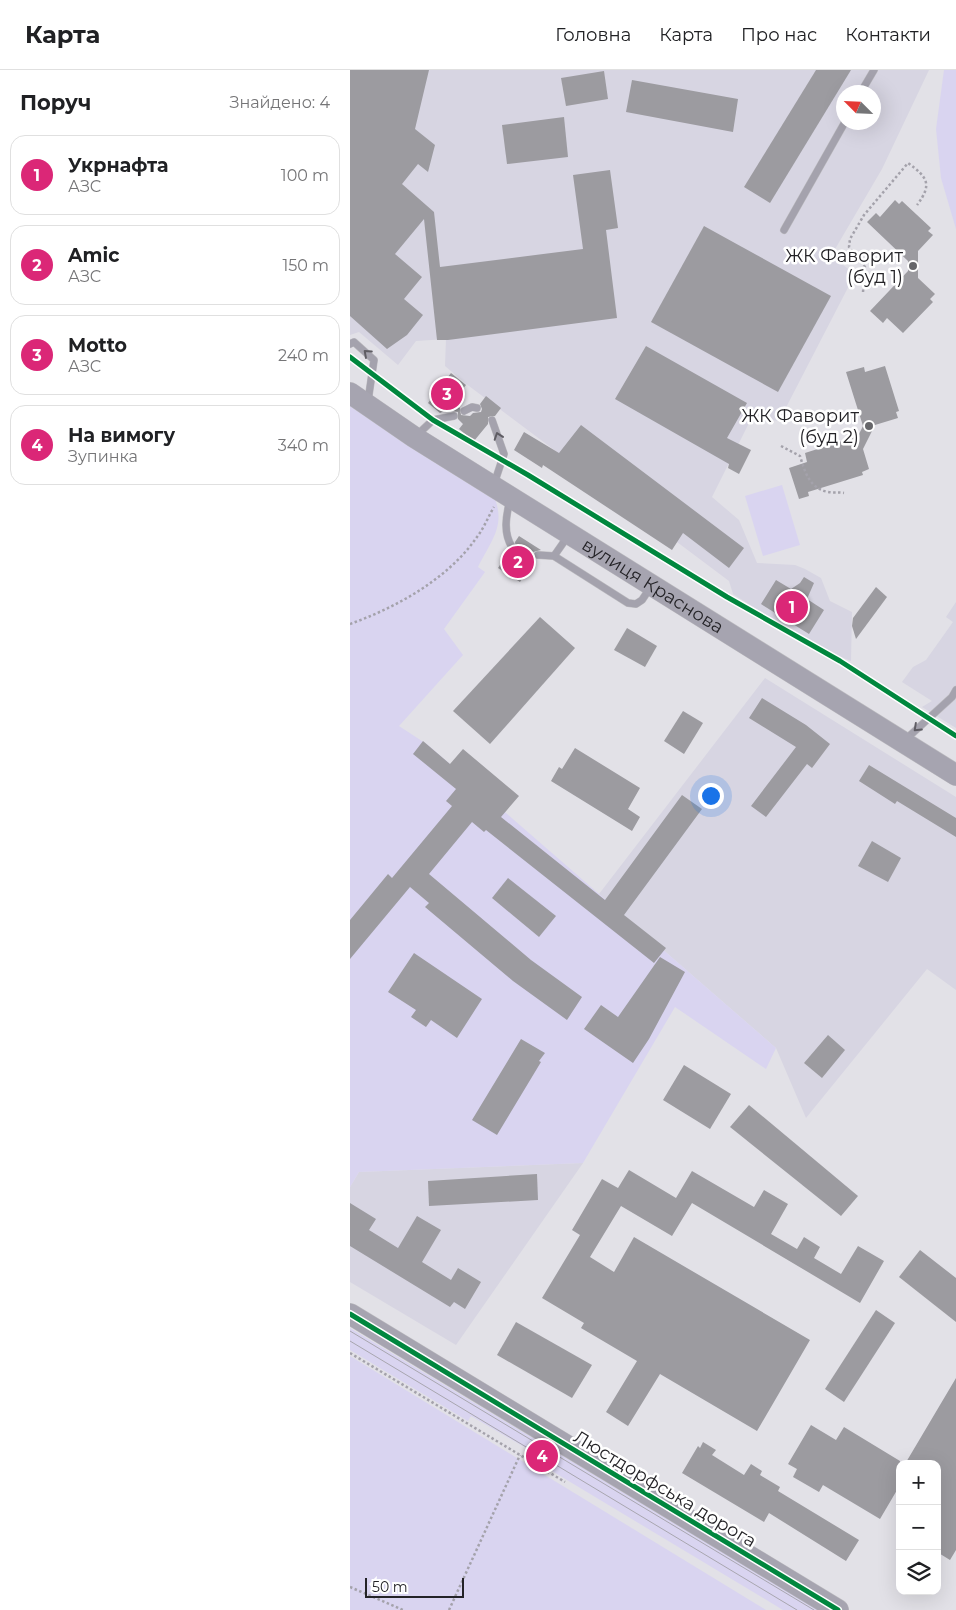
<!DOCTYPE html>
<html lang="uk">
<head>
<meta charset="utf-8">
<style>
  :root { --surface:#fff; --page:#f6f6f6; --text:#202124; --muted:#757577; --line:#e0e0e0; --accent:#db2777 }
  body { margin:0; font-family:Montserrat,sans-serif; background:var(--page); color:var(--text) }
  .controls { position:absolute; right:15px; bottom:15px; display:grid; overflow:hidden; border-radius:10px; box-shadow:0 5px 20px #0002 }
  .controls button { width:45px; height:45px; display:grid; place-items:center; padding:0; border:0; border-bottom:1px solid var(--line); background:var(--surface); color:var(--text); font:25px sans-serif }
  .compass { position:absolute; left:486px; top:15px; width:45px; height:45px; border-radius:50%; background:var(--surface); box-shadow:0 5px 20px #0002; rotate:294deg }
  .scale { position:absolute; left:15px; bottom:12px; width:99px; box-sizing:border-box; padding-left:5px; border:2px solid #242327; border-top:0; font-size:14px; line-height:18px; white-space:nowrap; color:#242327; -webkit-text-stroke:4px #fff; paint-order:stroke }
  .you { position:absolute; left:360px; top:725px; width:18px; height:18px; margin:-12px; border:4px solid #fff; border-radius:50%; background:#1a73e8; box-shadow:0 0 0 8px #1a73e833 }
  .badge { display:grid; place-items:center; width:32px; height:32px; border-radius:50%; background:var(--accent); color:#fff; font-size:16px; font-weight:700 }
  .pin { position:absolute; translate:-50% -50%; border:2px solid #fff; box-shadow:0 1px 5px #0006 }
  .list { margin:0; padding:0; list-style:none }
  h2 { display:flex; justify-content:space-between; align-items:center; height:65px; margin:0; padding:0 20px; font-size:21px }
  h2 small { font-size:16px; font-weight:400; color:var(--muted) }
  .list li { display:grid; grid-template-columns:32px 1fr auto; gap:15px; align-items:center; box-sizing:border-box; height:80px; margin:0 10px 10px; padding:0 10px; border:1px solid var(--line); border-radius:15px }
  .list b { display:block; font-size:19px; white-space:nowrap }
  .list p { margin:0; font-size:16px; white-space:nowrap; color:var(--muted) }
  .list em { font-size:16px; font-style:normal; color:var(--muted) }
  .icon { flex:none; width:28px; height:28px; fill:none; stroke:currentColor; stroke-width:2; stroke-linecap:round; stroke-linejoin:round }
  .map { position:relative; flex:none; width:606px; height:1540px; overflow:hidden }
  header { display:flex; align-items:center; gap:30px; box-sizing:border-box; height:70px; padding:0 25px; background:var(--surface); border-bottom:1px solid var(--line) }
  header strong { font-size:24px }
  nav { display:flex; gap:28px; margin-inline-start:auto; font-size:18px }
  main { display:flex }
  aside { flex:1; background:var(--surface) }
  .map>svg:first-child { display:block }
  .built { fill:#d7d5e2; fill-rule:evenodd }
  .green { fill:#d9d4f0 }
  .building { fill:#9c9ba0 }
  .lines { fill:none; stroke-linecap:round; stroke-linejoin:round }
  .lane-casing { stroke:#bdbcc0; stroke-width:8 }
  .primary-casing { stroke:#bdbcc0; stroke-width:22 }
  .path { stroke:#a4a2ab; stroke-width:2.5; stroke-dasharray:2.5 2.5; stroke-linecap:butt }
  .lane { stroke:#a4a2ad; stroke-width:7 }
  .primary { stroke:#a6a4b0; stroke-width:21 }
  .tram { stroke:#a8a6af; stroke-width:1 }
  .cycleway-casing { stroke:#fff; stroke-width:8 }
  .cycleway { stroke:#00873e; stroke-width:5 }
  .oneway { stroke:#5e5c63 }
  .poi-dot { fill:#66666a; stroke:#fff; stroke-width:2 }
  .labels { text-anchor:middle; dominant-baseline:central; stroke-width:5; stroke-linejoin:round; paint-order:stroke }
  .poi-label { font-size:18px; fill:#242327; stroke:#fff; text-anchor:end }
  .street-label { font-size:18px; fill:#242327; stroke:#fff }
</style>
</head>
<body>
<header>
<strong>Карта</strong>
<nav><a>Головна</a><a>Карта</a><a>Про нас</a><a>Контакти</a></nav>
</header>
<main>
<aside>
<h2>Поруч<small>Знайдено: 4</small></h2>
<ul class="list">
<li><span class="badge">1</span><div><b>Укрнафта</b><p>АЗС</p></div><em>100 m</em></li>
<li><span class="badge">2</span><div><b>Amic</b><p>АЗС</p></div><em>150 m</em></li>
<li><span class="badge">3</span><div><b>Motto</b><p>АЗС</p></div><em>240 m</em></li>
<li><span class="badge">4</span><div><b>На вимогу</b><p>Зупинка</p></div><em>340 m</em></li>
</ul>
</aside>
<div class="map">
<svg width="606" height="1540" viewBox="0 0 606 1540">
  <rect width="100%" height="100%" fill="#e2e1e7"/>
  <g class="built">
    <path d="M0 0H579L532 99 481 186 505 204 429 351 402 347 362 427 389 450 407 493 445 495 455 499 471 508 480 531 502 542 501 591 465 576 383 524 379 511 115 313 95 296 96 269 66 271 48 295 9 262 0 265ZM493 22H524V52H493Z"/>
    <path d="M606 532V658L572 637 582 631 552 612 563 597 576 590 603 552 596 547Z"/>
    <path d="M415 608 606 727V920L577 899 456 1048 426 978 249 824Z"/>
    <path d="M233 1093 106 1275 0 1212V1117L9 1102Z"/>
  </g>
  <g class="green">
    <path d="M594 0H606V159L591 108 586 59Z"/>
    <path d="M0 326 141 420C158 453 143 467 128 497L135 502 94 559 113 585 49 656 78 675 426 978 416 999 325 937 233 1093 9 1102 0 1117Z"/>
    <path d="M432 415 450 475 413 486 395 426Z"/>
    <path d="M0 1258 469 1540H433L192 1395 195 1389 121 1346 118 1351 0 1280Z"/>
    <path d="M0 1286 416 1540H0Z"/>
  </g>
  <g class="building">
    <path d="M0 0H79L65 59 85 75 78 102 68 94 52 114 84 142 90 197 233 179 223 105 260 100 268 158 256 160 267 248 98 270H87L74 149 45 184 72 207 54 229 73 245 57 265 37 279 0 246Z"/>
    <path d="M466 0H501L420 133 394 117Z"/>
    <path d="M254 1 258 29 216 36 211 8Z"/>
    <path d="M282 10 388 29 383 62 276 42Z"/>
    <path d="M214 47 218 87 157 94 152 55Z"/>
    <path d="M545 130 549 134 552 131 581 158 578 161 583 165 568 181V208L585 224 580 229 583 232 553 263 537 248 533 253 520 241 558 201V191L517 152 526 143 530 147Z"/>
    <path d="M354 156 481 226 428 322 301 252Z"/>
    <path d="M296 276 397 333 377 368 401 380 389 404 378 398 379 394 265 329Z"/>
    <path d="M535 296 549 341 546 342 548 348 525 355 513 379 519 399 512 402 513 405 458 422 459 426 449 429 439 398 457 392 455 383 508 366 513 356 496 302 514 297 515 302Z"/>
    <path d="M101 303 116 315 103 332 110 338 111 345 120 346 123 343 131 342 132 339 130 334 136 326 151 338 145 346 138 347V354L124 371 109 359 113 354 108 349V342L96 340 90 343 78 333Z"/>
    <path d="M231 355 394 478 379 498 333 463 322 480 193 395 192 398 164 380 174 362 209 383Z"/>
    <path d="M169 466 191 480 183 482 185 489 170 512 148 498 159 481 166 480 165 472Z"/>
    <path d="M454 507 464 513 457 529 474 540 459 564 411 534 426 510 441 519 450 513Z"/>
    <path d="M526 517 537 527 506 569 502 556 503 548Z"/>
    <path d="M190 547 225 578 140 674 103 641Z"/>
    <path d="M277 558 307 576 295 597 264 580Z"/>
    <path d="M412 628 456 655 480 674 462 698 457 694 416 747 401 736 446 677 399 648Z"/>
    <path d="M333 641 353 653 334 684 314 671Z"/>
    <path d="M73 671 100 694 113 679 169 726 151 747 255 830 332 725 352 739 274 845 316 878 304 893 136 760 134 762 122 752 79 804 181 890 232 927 217 950 163 911 75 837 79 833 60 817 0 889V850L38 804 42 808 102 736 96 731 106 719 63 684Z"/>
    <path d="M225 678 290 718 278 739 290 747 282 761 201 711 209 697 212 699Z"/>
    <path d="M519 695 606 748V767L547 731 545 734 509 711Z"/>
    <path d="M522 771 551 788 538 812 508 796Z"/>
    <path d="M158 808 206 846 189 867 142 828Z"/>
    <path d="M64 883 132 929 107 968 81 950 76 957 61 947 66 940 38 922Z"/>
    <path d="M310 887 335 902 299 969 283 993 234 959 251 935 268 947Z"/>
    <path d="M478 965 495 980 472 1008 454 993Z"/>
    <path d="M171 969 195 983 189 991 191 992 147 1065 122 1050Z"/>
    <path d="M334 995 381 1024 360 1059 313 1030Z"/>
    <path d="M399 1035 508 1126 491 1146 380 1057Z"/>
    <path d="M279 1100 326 1128 342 1101 404 1137 414 1120 438 1134 421 1164 447 1179 454 1167 470 1177 464 1188 491 1204 508 1176 534 1191 510 1233 342 1133 322 1166 271 1136 240 1187 264 1202 284 1167 460 1270 407 1361 310 1304 278 1356 256 1342 287 1291 231 1258 234 1253 192 1228 230 1165 222 1160 252 1109 268 1118Z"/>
    <path d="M187 1104 188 1130 79 1136 78 1111Z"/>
    <path d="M0 1133 26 1149 19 1160 48 1178 67 1146 91 1160 72 1192 101 1210 108 1198 131 1212 115 1239 104 1232 100 1237 0 1176Z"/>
    <path d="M570 1180 606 1208V1252L549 1207Z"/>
    <path d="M526 1240 545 1253 494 1332 475 1319Z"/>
    <path d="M166 1252 242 1295 222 1328 147 1285Z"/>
    <path d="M606 1308V1480L600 1490 587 1482V1394H555Z"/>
    <path d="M461 1355 486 1370 494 1357 550 1391V1415L530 1449 473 1415 469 1422 443 1407 447 1399 438 1394Z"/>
    <path d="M353 1372 366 1380 362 1385 394 1405 401 1394 412 1401 410 1405 430 1417 428 1421 509 1470 496 1491 419 1443 414 1452 332 1403 348 1376 350 1378Z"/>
  </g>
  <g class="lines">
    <defs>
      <g id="lane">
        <path d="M511 22 524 0"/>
        <path d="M434 160 495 52"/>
        <path d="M0 274 4 272 24 290 18 331"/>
        <path d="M114 341 122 337 127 338"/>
        <path d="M142 350 154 384 144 414"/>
        <path d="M66 366 83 350 104 346"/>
        <path d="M160 430C156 446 153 463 162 477"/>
        <path d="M188 485 204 486 278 533 286 534 292 530 300 518"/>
        <path d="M204 486 218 466"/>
        <path d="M555 670 602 627 606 620"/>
      </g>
      <g id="primary">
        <path id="s1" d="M0 323 64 367 606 705"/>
        <path d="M0 1244 488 1540"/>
      </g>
    </defs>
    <use href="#lane" class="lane-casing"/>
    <use href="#primary" class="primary-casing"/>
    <g class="path">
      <path d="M513 222 515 197 499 177 500 169 514 145 558 93C577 107 583 114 567 135"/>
      <path d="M431 376 450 386C455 402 459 418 478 422 483 423 488 422 494 423"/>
      <path d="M0 554C47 537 98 509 127 467 134 458 138 447 144 437"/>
      <path d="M0 1283 215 1412"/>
      <path d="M0 1517 53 1540"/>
      <path d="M99 1540 170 1385"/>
    </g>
    <use href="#lane" class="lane"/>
    <use href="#primary" class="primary"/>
    <g class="tram">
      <path d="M0 1261 464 1540"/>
      <path d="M0 1271 447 1540"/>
    </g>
    <defs>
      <g id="cycleway">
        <path d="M0 287 83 350 178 405 377 527 490 591 606 666"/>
        <path d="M0 1244 488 1540"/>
      </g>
    </defs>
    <use href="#cycleway" class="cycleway-casing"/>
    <use href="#cycleway" class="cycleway"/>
  </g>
  <defs><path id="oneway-chevron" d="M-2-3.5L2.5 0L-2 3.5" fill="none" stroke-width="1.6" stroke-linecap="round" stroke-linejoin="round" transform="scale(1.25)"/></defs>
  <g class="oneway">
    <use href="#oneway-chevron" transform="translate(17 283) rotate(-138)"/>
    <use href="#oneway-chevron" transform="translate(148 366) rotate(-109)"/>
    <use href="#oneway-chevron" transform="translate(567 658) rotate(137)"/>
  </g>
  <g class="poi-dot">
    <circle cx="563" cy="196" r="5"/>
    <circle cx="519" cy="356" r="5"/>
  </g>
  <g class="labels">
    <g class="poi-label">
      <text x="553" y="186">ЖК Фаворит<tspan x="553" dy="21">(буд 1)</tspan></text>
      <text x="509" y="346">ЖК Фаворит<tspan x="509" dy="21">(буд 2)</tspan></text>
    </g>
    <g class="street-label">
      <text stroke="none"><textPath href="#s1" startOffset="359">вулиця Краснова</textPath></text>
      <text transform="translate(315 1419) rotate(31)">Люстдорфська дорога</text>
    </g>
  </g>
</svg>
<div class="controls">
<button>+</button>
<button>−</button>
<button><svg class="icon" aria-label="layers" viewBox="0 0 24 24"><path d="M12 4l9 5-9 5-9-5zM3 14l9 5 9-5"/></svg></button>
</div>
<svg class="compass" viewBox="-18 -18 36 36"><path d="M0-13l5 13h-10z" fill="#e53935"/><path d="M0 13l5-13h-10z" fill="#757577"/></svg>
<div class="scale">50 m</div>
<div class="you"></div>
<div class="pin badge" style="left:442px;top:537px">1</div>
<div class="pin badge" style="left:168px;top:492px">2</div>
<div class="pin badge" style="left:97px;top:324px">3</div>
<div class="pin badge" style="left:192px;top:1386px">4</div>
</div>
</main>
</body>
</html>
